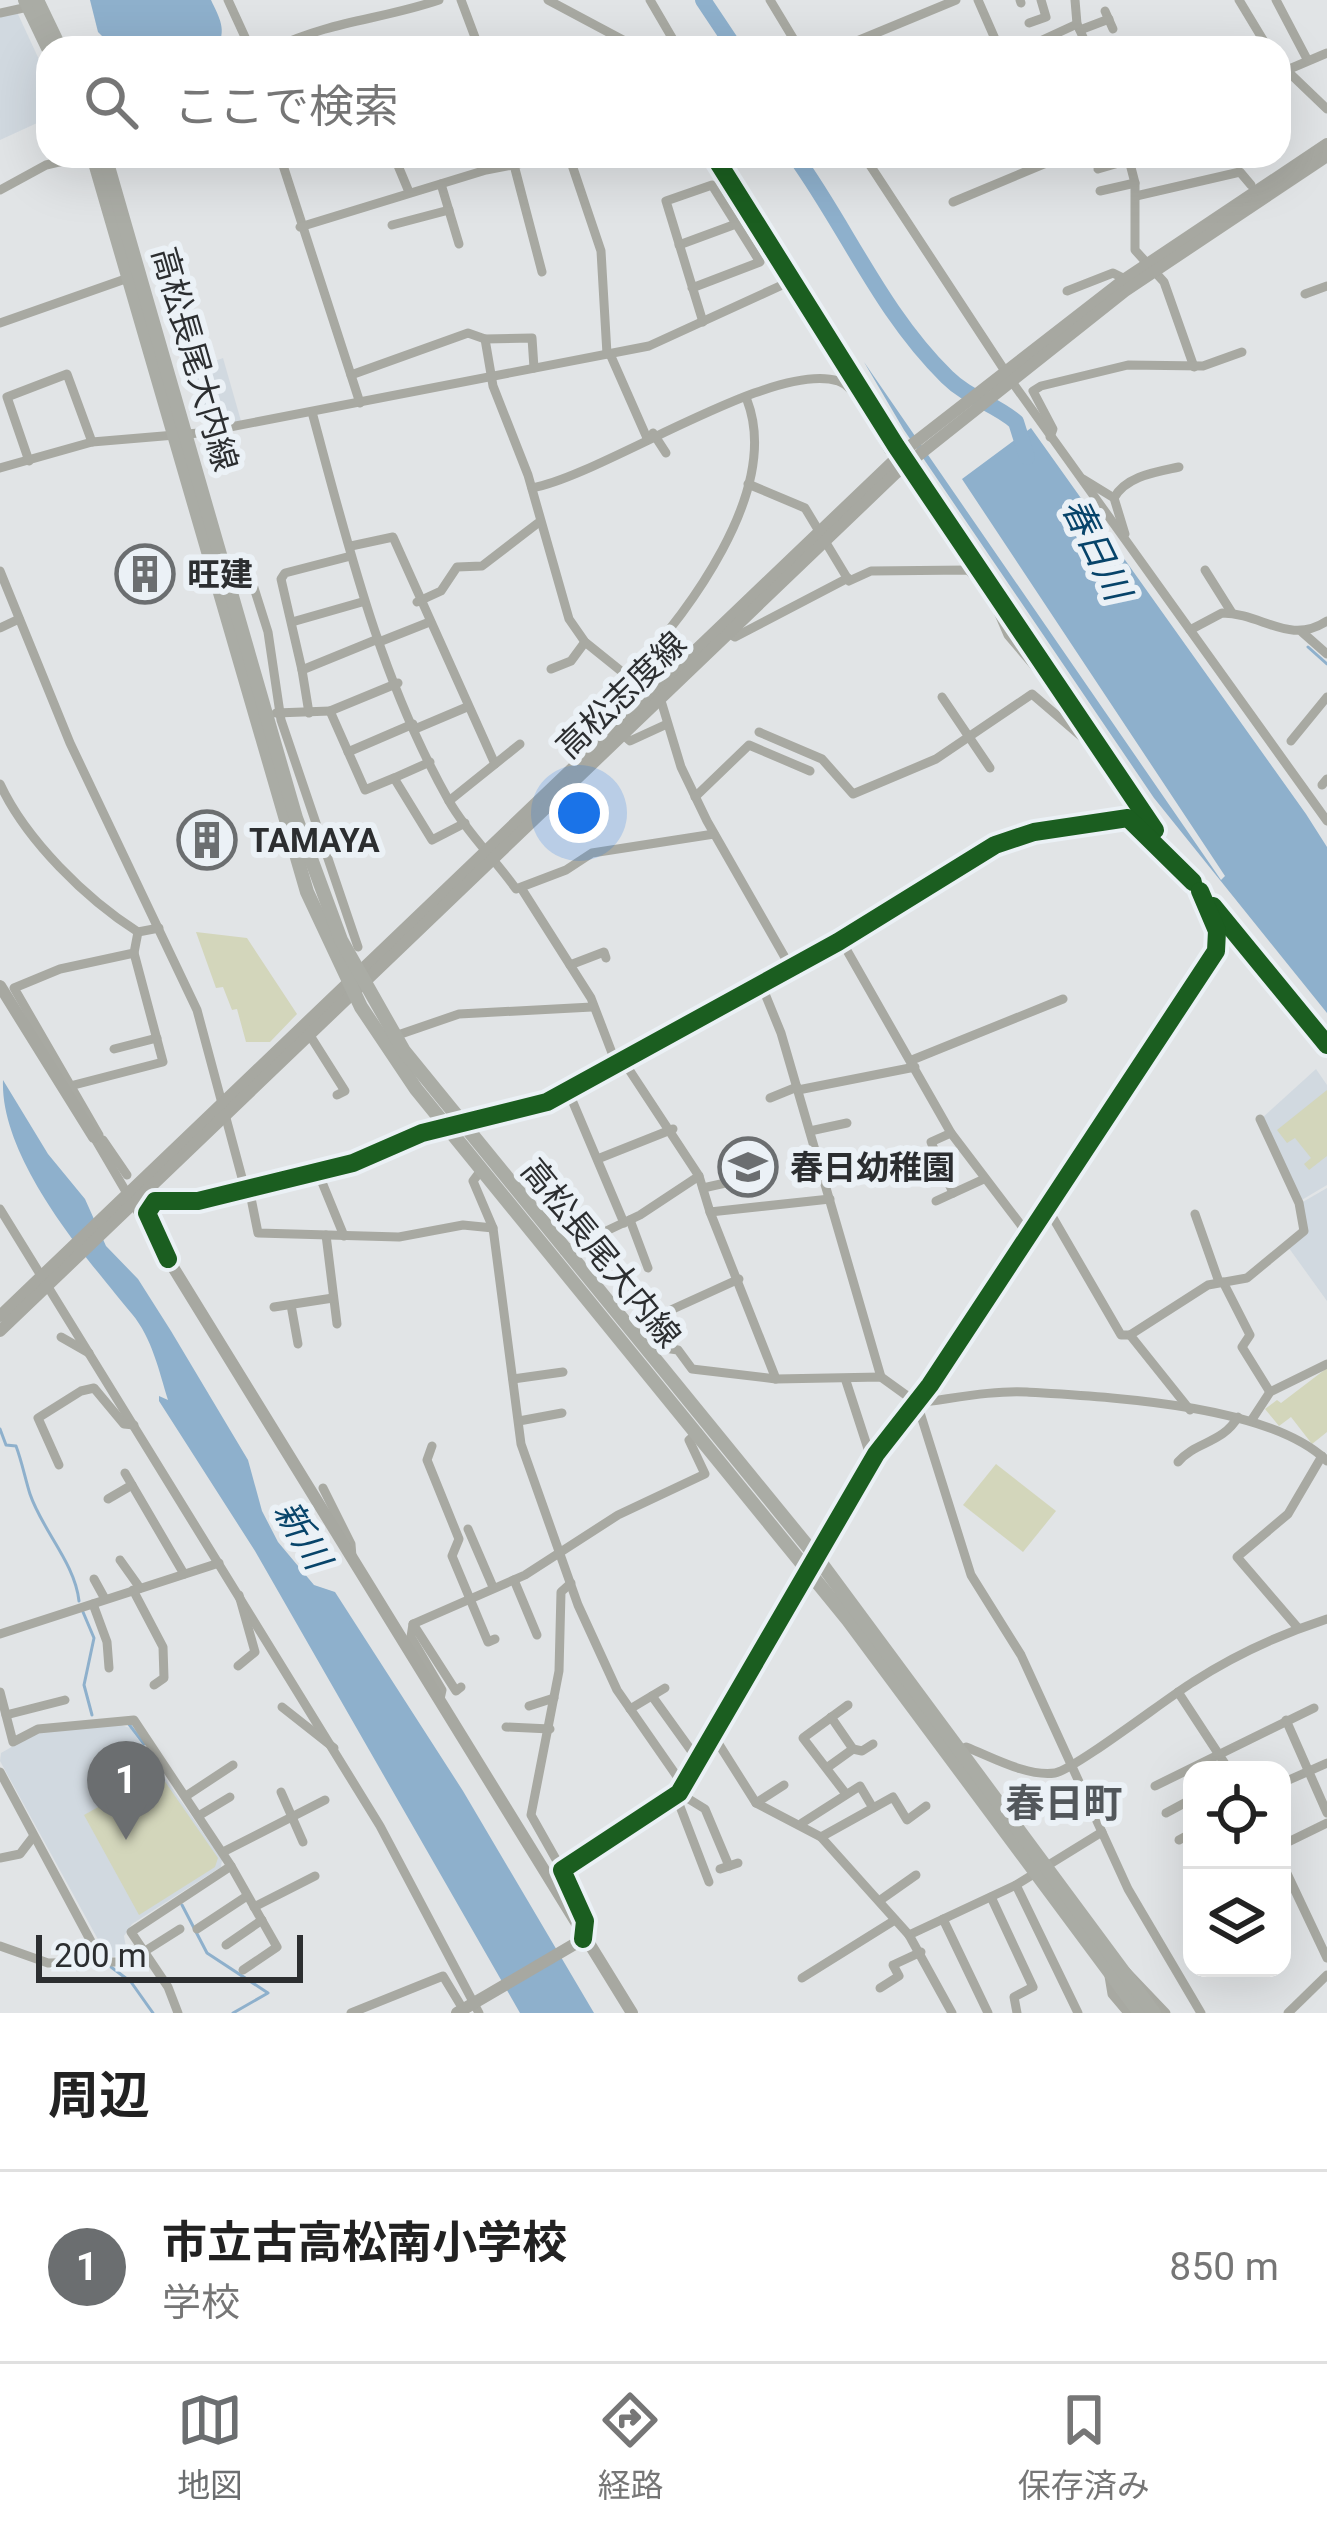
<!DOCTYPE html>
<html lang="ja">
<head>
<meta charset="utf-8">
<style>
  :root { --surface:#fff; --page:#f6f6f6; --text:#222; --muted:#767676; --line:#e0e0e0; --accent:#6b6e70 }
  body { margin:0; font-family:Roboto,"Noto Sans JP",sans-serif; background:var(--page); color:var(--text) }
  .controls { position:absolute; right:36px; bottom:36px; display:grid; overflow:hidden; border-radius:24px; box-shadow:0 12px 48px #0002 }
  .controls button { width:108px; height:108px; display:grid; place-items:center; padding:0; border:0; border-bottom:3px solid var(--line); background:var(--surface); color:var(--text); font:60px sans-serif }
  .scale { position:absolute; left:36px; bottom:30px; width:267px; box-sizing:border-box; padding-left:12px; border:6px solid #2c2e30; border-top:0; font-size:33px; line-height:42px; white-space:nowrap; color:#2c2e30; -webkit-text-stroke:9px #ebf1f6; paint-order:stroke }
  .you { position:absolute; left:579px; top:813px; width:42px; height:42px; margin:-30px; border:9px solid #fff; border-radius:50%; background:#1a73e8; box-shadow:0 0 0 18px #1a73e833 }
  .badge { display:grid; place-items:center; width:78px; height:78px; border-radius:50%; background:var(--accent); color:#fff; font-size:39px; font-weight:700 }
  .pin { position:absolute; translate:-50% -99px; filter:drop-shadow(0 3px 6px #0008) }
  .pin::after { content:''; position:absolute; top:63px; width:42px; height:36px; background:inherit; clip-path:polygon(0 0,100% 0,50% 100%) }
  .list { margin:0; padding:0; list-style:none }
  h2 { display:flex; justify-content:space-between; align-items:center; height:156px; margin:0; padding:0 48px; font-size:51px }
  h2 small { font-size:39px; font-weight:400; color:var(--muted) }
  .list li { display:grid; grid-template-columns:78px 1fr auto; gap:36px; align-items:center; box-sizing:border-box; height:192px; padding:0 48px; border-top:3px solid var(--line) }
  .list b { display:block; font-size:45px; white-space:nowrap }
  .list p { margin:0; font-size:39px; white-space:nowrap; color:var(--muted) }
  .list em { font-size:39px; font-style:normal; color:var(--muted) }
  .icon { flex:none; width:66px; height:66px; fill:none; stroke:currentColor; stroke-width:2; stroke-linecap:round; stroke-linejoin:round }
  .map { position:relative; flex:none; width:1327px; height:2013px; overflow:hidden }
  .search { position:absolute; background:var(--surface); box-shadow:0 12px 48px #0002; left:36px; right:36px; top:36px; height:132px; display:flex; align-items:center; gap:30px; box-sizing:border-box; padding:0 42px; border-radius:36px; color:var(--muted); font-size:45px }
  .sheet { height:348px; background:var(--surface) }
  nav { display:flex; justify-content:space-around; align-items:center; box-sizing:border-box; height:168px; border-top:3px solid var(--line); background:var(--surface); font-size:33px; color:var(--muted) }
  nav a { display:grid; justify-items:center; gap:6px }
  nav .on { color:var(--accent) }
  .map>svg:first-child { display:block }
  .built { fill:#d1d9e0 }
  .green { fill:#d3d6bb }
  .water { fill:#8eb0cc }
  .lines { fill:none; stroke-linecap:round; stroke-linejoin:round }
  .stream { stroke:#8eb0cc; stroke-width:3 }
  .river { stroke:#8eb0cc; stroke-width:16 }
  .street { stroke:#a8a9a2; stroke-width:9 }
  .secondary { stroke:#a7a8a1; stroke-width:12 }
  .primary { stroke:#aaaca5; stroke-width:14 }
  .cycleway-casing { stroke:#ebf1f6; stroke-width:26 }
  .cycleway { stroke:#1b5e20; stroke-width:18 }
  .labels { text-anchor:middle; dominant-baseline:central; stroke-width:12; stroke-linejoin:round; paint-order:stroke }
  .street-label { font-size:33px; fill:#2c2e30; stroke:#ebf1f6 }
  .poi-label { font-size:33px; font-weight:bold; fill:#2c2e30; stroke:#ebf1f6; text-anchor:start }
  .water-label { font-size:36px; font-style:italic; fill:#07446a; stroke:#ebf1f6 }
  .quarter-label { font-size:39px; font-weight:bold; fill:#52575b; stroke:#ebf1f6 }
</style>
</head>
<body>
<div class="map">
<svg width="1327" height="2013" viewBox="0 0 1327 2013">
  <rect width="100%" height="100%" fill="#e1e4e6"/>
  <g class="built">
    <path d="M17 12 48 79V118L0 140V15Z"/>
    <path d="M223 358 241 421 207 427 191 370Z"/>
    <path d="M1316 1069 1327 1085V1185L1300 1201 1262 1118Z"/>
    <path d="M1327 1188V1301L1286 1244 1307 1226 1301 1203Z"/>
    <path d="M121 1725 130 1728 222 1860 221 1867 132 1924 124 1936 127 1953 113 1957 106 1954 0 1761 1 1753 38 1732Z"/>
  </g>
  <g class="green">
    <path d="M196 932 247 938 297 1014 270 1042H246L237 1009 232 1010 223 987 216 988Z"/>
    <path d="M1327 1090V1156L1309 1170 1304 1164 1311 1158 1295 1138 1287 1143 1277 1130Z"/>
    <path d="M1327 1368V1432L1312 1444 1291 1417 1279 1426 1265 1409 1277 1400 1281 1403Z"/>
    <path d="M996 1464 1056 1511 1023 1552 963 1505Z"/>
    <path d="M159 1773 218 1858 215 1867 139 1915 84 1815Z"/>
  </g>
  <g class="water">
    <path d="M90 0H211C219 17 228 31 216 48H114L98 32Z"/>
    <path d="M864 362 1221 880 1225 876 962 479 1031 428 1306 814 1327 847V1013L1154 798 904 430Z"/>
    <path d="M3 1080 48 1154 85 1199 106 1246 138 1279 171 1331 248 1460 262 1511 278 1542 314 1585 335 1592 463 1791 594 2013H520L255 1551 159 1401V1396L168 1400C159 1371 152 1338 132 1314 87 1259 0 1159 3 1080Z"/>
  </g>
  <g class="lines">
    <g class="stream">
      <path d="M1308 647 1327 664"/>
      <path d="M0 1429 6 1445 16 1446C22 1462 25 1478 30 1494 42 1530 75 1563 79 1601"/>
      <path d="M83 1612 94 1638 84 1685 92 1715"/>
      <path d="M128 1723 144 1744"/>
      <path d="M182 1905 207 1953 268 1993 233 2013"/>
      <path d="M58 1967 102 1965"/>
      <path d="M111 1967 131 1982 153 2013"/>
    </g>
    <g class="river">
      <path d="M703 0 735 48"/>
      <path d="M795 156C848 230 881 312 947 377 968 398 996 404 1016 422L1027 457"/>
    </g>
    <g class="street">
      <path d="M228 0 250 48"/>
      <path d="M461 0 479 48"/>
      <path d="M548 0 638 48"/>
      <path d="M650 0 678 48"/>
      <path d="M770 0 799 48"/>
      <path d="M978 0 999 48"/>
      <path d="M1020 0 1021 3"/>
      <path d="M1075 0 1077 24 1088 48"/>
      <path d="M1239 0 1268 48"/>
      <path d="M1276 0 1307 59"/>
      <path d="M1105 11 1113 29"/>
      <path d="M0 13 28 7"/>
      <path d="M1029 23 1046 17 1041 0"/>
      <path d="M1080 30 1109 19"/>
      <path d="M274 48C334 20 380 20 439 0"/>
      <path d="M840 48 956 0"/>
      <path d="M1041 48 1038 42 1077 24"/>
      <path d="M1149 48 1166 41"/>
      <path d="M1279 63 1327 109"/>
      <path d="M1287 70 1327 53"/>
      <path d="M280 156 360 403"/>
      <path d="M394 156 409 192"/>
      <path d="M569 156 601 251 607 354"/>
      <path d="M714 156 896 446 1101 756 1187 874"/>
      <path d="M864 156 1005 371"/>
      <path d="M1128 156 1135 183V250L1164 282 1194 367"/>
      <path d="M373 157 374 156"/>
      <path d="M514 165 542 272"/>
      <path d="M1098 169 1129 160"/>
      <path d="M441 184 459 244"/>
      <path d="M0 190 46 165 85 156"/>
      <path d="M1100 191 1135 183"/>
      <path d="M1136 196 1240 172 1251 185"/>
      <path d="M953 202 1063 156"/>
      <path d="M392 225 449 210"/>
      <path d="M300 227 486 170 561 156"/>
      <path d="M679 245 736 224"/>
      <path d="M692 288 760 262 712 185 666 201 703 322"/>
      <path d="M1067 291 1113 273 1125 279"/>
      <path d="M1305 294 1327 286"/>
      <path d="M0 323 131 277"/>
      <path d="M485 339 493 386 528 475 569 619 585 642 662 704 681 767 707 821 791 968"/>
      <path d="M610 354 647 438"/>
      <path d="M351 375 468 333 485 339 532 338 534 368"/>
      <path d="M1010 379 1327 821"/>
      <path d="M864 408 889 451"/>
      <path d="M312 412C348 545 380 679 449 801 467 833 495 859 516 889L566 870 592 853 714 834"/>
      <path d="M653 433 666 453"/>
      <path d="M1050 437 1053 429 1033 391 1041 386 1128 365 1203 366 1242 352"/>
      <path d="M29 461 7 397 67 374 92 442"/>
      <path d="M0 468 92 442 199 433 649 346 791 281"/>
      <path d="M908 477 942 523 953 526"/>
      <path d="M1083 479 1114 498 1125 534"/>
      <path d="M748 484 805 508 849 581 871 571 968 570 990 593 1008 635 1052 687"/>
      <path d="M532 488C603 475 772 360 838 381 850 385 857 398 864 408L872 403"/>
      <path d="M1114 498C1126 476 1156 472 1179 467"/>
      <path d="M351 546 393 537 495 764"/>
      <path d="M1205 570 1232 613"/>
      <path d="M0 571 70 743 197 1010 245 1189"/>
      <path d="M249 572 268 632 281 720 358 947"/>
      <path d="M417 602 441 591 457 567 482 566 538 523"/>
      <path d="M292 622 362 602"/>
      <path d="M0 628 19 619"/>
      <path d="M1190 630 1222 613C1262 613 1289 646 1327 621"/>
      <path d="M726 632 735 637 848 578"/>
      <path d="M1302 632 1327 654"/>
      <path d="M379 642 427 623"/>
      <path d="M551 669 571 661 585 642"/>
      <path d="M302 670 281 579 285 573 347 557"/>
      <path d="M627 678C686 616 782 491 747 400"/>
      <path d="M942 697 990 768"/>
      <path d="M276 713 330 711"/>
      <path d="M309 713 302 670 378 639"/>
      <path d="M415 729 467 707"/>
      <path d="M759 732 822 759 853 794 936 759 1032 694 1089 743"/>
      <path d="M621 733 630 741 667 724"/>
      <path d="M1291 741 1327 697"/>
      <path d="M348 752 413 724"/>
      <path d="M430 762 394 778 432 840 465 823"/>
      <path d="M394 778 365 790 330 711 398 683"/>
      <path d="M0 784C26 840 86 899 138 932"/>
      <path d="M1322 785 1327 779"/>
      <path d="M695 797 749 745 810 771"/>
      <path d="M449 801 520 744"/>
      <path d="M523 891 591 998 617 1066"/>
      <path d="M1205 896 1327 1045"/>
      <path d="M841 940 951 1133 1027 1233"/>
      <path d="M570 965 604 952 606 958"/>
      <path d="M761 984 781 1033 881 1377"/>
      <path d="M309 1034 345 1091 337 1095"/>
      <path d="M395 1036 459 1014 592 1007"/>
      <path d="M114 1049 157 1038"/>
      <path d="M912 1060 1063 999"/>
      <path d="M74 1085 163 1062 134 953"/>
      <path d="M798 1090 915 1067"/>
      <path d="M569 1093 624 1223"/>
      <path d="M770 1098 797 1087"/>
      <path d="M810 1131 847 1123"/>
      <path d="M951 1133 931 1142 953 1193"/>
      <path d="M99 1135 14 988 60 969 134 953 138 932 159 928"/>
      <path d="M94 1137 149 1231"/>
      <path d="M103 1140 127 1175"/>
      <path d="M600 1158 673 1129"/>
      <path d="M482 1169 473 1181 493 1228 521 1444 578 1605 617 1690 683 1785"/>
      <path d="M317 1170 344 1236"/>
      <path d="M699 1176 710 1212 830 1199"/>
      <path d="M249 1188 258 1233 399 1237 463 1225 493 1228"/>
      <path d="M703 1188 739 1180"/>
      <path d="M936 1201 984 1179"/>
      <path d="M1045 1204 1121 1335H1130"/>
      <path d="M0 1209 380 1826 479 2013"/>
      <path d="M710 1212 776 1379 881 1377 917 1403 971 1575 1021 1655 1128 1889 1201 2013"/>
      <path d="M1195 1214 1219 1282"/>
      <path d="M630 1220 648 1268"/>
      <path d="M326 1235 337 1324"/>
      <path d="M564 1251 640 1215 699 1176 624 1062"/>
      <path d="M168 1259 147 1213 155 1201H198L353 1163 422 1133 547 1102 838 942 995 845 1034 832 1128 818 1193 882"/>
      <path d="M1223 1282 1250 1335 1242 1347 1270 1392"/>
      <path d="M291 1305 298 1344"/>
      <path d="M274 1307 333 1298"/>
      <path d="M629 1329 739 1279"/>
      <path d="M61 1337 89 1353"/>
      <path d="M647 1352 657 1347 678 1350 692 1369 776 1379"/>
      <path d="M513 1379 563 1372"/>
      <path d="M846 1381 872 1461"/>
      <path d="M917 1403C951 1399 992 1390 1027 1392 1107 1397 1269 1404 1327 1461"/>
      <path d="M1190 1410 1130 1335 1208 1285 1247 1278 1304 1231 1299 1203 1260 1119"/>
      <path d="M519 1421 562 1413"/>
      <path d="M1251 1421 1270 1392 1327 1364"/>
      <path d="M432 1446 427 1460 459 1539 452 1556 488 1642 495 1639"/>
      <path d="M1178 1462C1196 1441 1222 1444 1238 1417"/>
      <path d="M59 1465 38 1418 81 1391 94 1388 124 1424 134 1425"/>
      <path d="M125 1473 184 1574"/>
      <path d="M323 1488 351 1544 352 1557"/>
      <path d="M108 1499 132 1485"/>
      <path d="M468 1529 493 1587"/>
      <path d="M120 1560 140 1588"/>
      <path d="M94 1579 105 1599"/>
      <path d="M514 1580 537 1635"/>
      <path d="M133 1590 163 1647 164 1678 154 1685"/>
      <path d="M93 1604 107 1642 109 1668"/>
      <path d="M413 1624 456 1691 461 1687"/>
      <path d="M1298 1628 1237 1557 1288 1514 1322 1456"/>
      <path d="M0 1634 219 1563"/>
      <path d="M238 1666 255 1652 239 1595"/>
      <path d="M0 1692 13 1742 38 1729 134 1720 231 1866 131 1932 168 1987 178 2013"/>
      <path d="M1178 1692 1229 1770"/>
      <path d="M652 1696 698 1760"/>
      <path d="M440 1699 442 1690 411 1637 413 1624 525 1575 618 1515 705 1474 689 1440 698 1432"/>
      <path d="M529 1706 554 1698"/>
      <path d="M282 1707 334 1748"/>
      <path d="M630 1709 665 1688"/>
      <path d="M6 1715 65 1700"/>
      <path d="M831 1717 853 1749"/>
      <path d="M1286 1720 1327 1813"/>
      <path d="M506 1727 550 1729"/>
      <path d="M713 1735 756 1803 821 1837 909 1935 952 2013"/>
      <path d="M958 1751 966 1747C992 1757 1027 1777 1055 1773 1074 1770 1167 1698 1193 1682 1236 1654 1278 1635 1327 1619"/>
      <path d="M828 1767 853 1749 862 1751 873 1744"/>
      <path d="M0 1772 102 1962H121L138 1948"/>
      <path d="M1282 1783 1327 1763"/>
      <path d="M1155 1786 1314 1708"/>
      <path d="M281 1792 303 1842"/>
      <path d="M679 1793 705 1809 729 1866"/>
      <path d="M846 1794 803 1738 848 1705"/>
      <path d="M186 1796 233 1765"/>
      <path d="M676 1796 709 1882"/>
      <path d="M756 1803 784 1785"/>
      <path d="M1166 1813 1192 1799"/>
      <path d="M200 1815 230 1797"/>
      <path d="M802 1823 860 1786 873 1808"/>
      <path d="M821 1837 893 1797 907 1820 926 1806"/>
      <path d="M1179 1840 1192 1833"/>
      <path d="M1282 1845 1327 1823"/>
      <path d="M223 1852 325 1800"/>
      <path d="M0 1858 20 1854 33 1837"/>
      <path d="M1282 1863 1327 1958"/>
      <path d="M231 1866 277 1947 243 1970"/>
      <path d="M1191 1866 1192 1865"/>
      <path d="M720 1869 738 1863"/>
      <path d="M562 1870 531 1815 559 1671 561 1592 571 1583"/>
      <path d="M1016 1885 1078 2013"/>
      <path d="M991 1897 1033 1987 1014 1997 1017 2013"/>
      <path d="M879 1901 916 1875"/>
      <path d="M254 1907 315 1876"/>
      <path d="M943 1919 988 2013"/>
      <path d="M197 1929 247 1896"/>
      <path d="M909 1935 1016 1885 1102 1832"/>
      <path d="M585 1938V1921L562 1870 679 1793 876 1454 930 1385 1216 951 1217 931 1200 891"/>
      <path d="M226 1945 262 1920"/>
      <path d="M0 1946 48 1963 102 1962"/>
      <path d="M142 1953 180 1929"/>
      <path d="M1125 1970 1166 2013"/>
      <path d="M1109 1976 1112 1994 1128 2013"/>
      <path d="M802 1978 895 1920"/>
      <path d="M880 1988 899 1976 893 1965 921 1952"/>
      <path d="M351 2013 443 1976 463 2009"/>
      <path d="M1288 2013 1327 1975"/>
    </g>
    <g class="secondary">
      <path d="M0 986 94 1137"/>
      <path d="M168 1259 632 2013"/>
      <path d="M0 1316 905 450 1125 279 1327 144"/>
      <path d="M0 1331 896 473 1125 291 1327 156"/>
      <path d="M457 2013 585 1938"/>
    </g>
    <g class="primary">
      <path d="M25 0 48 48"/>
      <path d="M37 0 60 48"/>
      <path d="M93 156 307 892 361 1007 416 1089 848 1620 1140 2013"/>
      <path d="M105 156 296 818 341 940 404 1051 818 1559 1154 2013"/>
    </g>
    <defs>
      <g id="cycleway">
        <path d="M714 156 896 446 1155 830"/>
        <path d="M1213 906 1327 1045"/>
        <path d="M168 1259 147 1213 155 1201H198L353 1163 422 1133 547 1102 838 942 995 845 1034 832 1128 818 1193 882"/>
        <path d="M583 1939 585 1921 562 1870 679 1793 876 1454 930 1385 1216 951 1217 931 1200 891"/>
      </g>
    </defs>
    <use href="#cycleway" class="cycleway-casing"/>
    <use href="#cycleway" class="cycleway"/>
  </g>
  <defs>
    <symbol id="building-ring" viewBox="-11 -11 22 22"><circle r="9.5" fill="#ebf1f6" stroke="#6b6e70" stroke-width="1.5"/><path d="M-4-6H4V6H1V3H-1V6H-4ZM-2.5-4.3h1.7v1.8h-1.7ZM.8-4.3h1.7v1.8H.8ZM-2.5-1h1.7V.8h-1.7ZM.8-1h1.7V.8H.8Z" fill="#6b6e70"/></symbol>
    <symbol id="school-ring" viewBox="-11 -11 22 22"><circle r="9.5" fill="#ebf1f6" stroke="#6b6e70" stroke-width="1.5"/><path d="M0-5L7-2L0 1L-7-2ZM-4 1L0 2.5L4 1V4Q0 6-4 4Z" fill="#6b6e70"/></symbol>
  </defs>
  <g fill-rule="evenodd">
    <use href="#building-ring" x="112" y="541" width="66" height="66"/>
    <use href="#building-ring" x="174" y="807" width="66" height="66"/>
    <use href="#school-ring" x="715" y="1134" width="66" height="66"/>
  </g>
  <g class="labels">
    <g class="street-label">
      <text transform="translate(195 359) rotate(74)">高松長尾大内線</text>
      <text transform="translate(621 695) rotate(-44)">高松志度線</text>
      <text transform="translate(601 1253) rotate(51)">高松長尾大内線</text>
    </g>
    <g class="poi-label">
      <text x="187" y="574">旺建</text>
      <text x="249" y="840">TAMAYA</text>
      <text x="790" y="1167">春日幼稚園</text>
    </g>
    <g class="water-label">
      <text transform="translate(1096 549) rotate(64)">春日川</text>
      <text transform="translate(302 1535) rotate(59)">新川</text>
    </g>
    <g class="quarter-label">
      <text x="1064" y="1804">春日町</text>
    </g>
  </g>
</svg>
<div class="controls">
<button><svg class="icon" aria-label="locate" viewBox="0 0 24 24"><circle cx="12" cy="12" r="6"/><path d="M12 2v4M12 18v4M2 12h4M18 12h4"/></svg></button>
<button><svg class="icon" aria-label="layers" viewBox="0 0 24 24"><path d="M12 4l9 5-9 5-9-5zM3 14l9 5 9-5"/></svg></button>
</div>
<div class="scale">200 m</div>
<div class="you"></div>
<div class="pin badge" style="left:126px;top:1840px">1</div>
<div class="search"><svg class="icon" aria-label="search" viewBox="0 0 24 24"><circle cx="10" cy="10" r="6"/><path d="M15 15l6 6"/></svg>ここで検索</div>
</div>
<section class="sheet">
<h2>周辺<small></small></h2>
<ul class="list">
<li><span class="badge">1</span><div><b>市立古高松南小学校</b><p>学校</p></div><em>850 m</em></li>
</ul>
</section>
<nav>
<a class="on"><svg class="icon" aria-label="map" viewBox="0 0 24 24"><path d="M3 6l6-2 6 2 6-2v14l-6 2-6-2-6 2zM9 4v14M15 6v14"/></svg>地図</a>
<a><svg class="icon" aria-label="directions" viewBox="0 0 24 24"><path d="M12 3l9 9-9 9-9-9zM9 14v-3h6M13 9l2 2-2 2"/></svg>経路</a>
<a><svg class="icon" aria-label="saved" viewBox="0 0 24 24"><path d="M7 4h10v16l-5-4-5 4z"/></svg>保存済み</a>
</nav>
</body>
</html>
